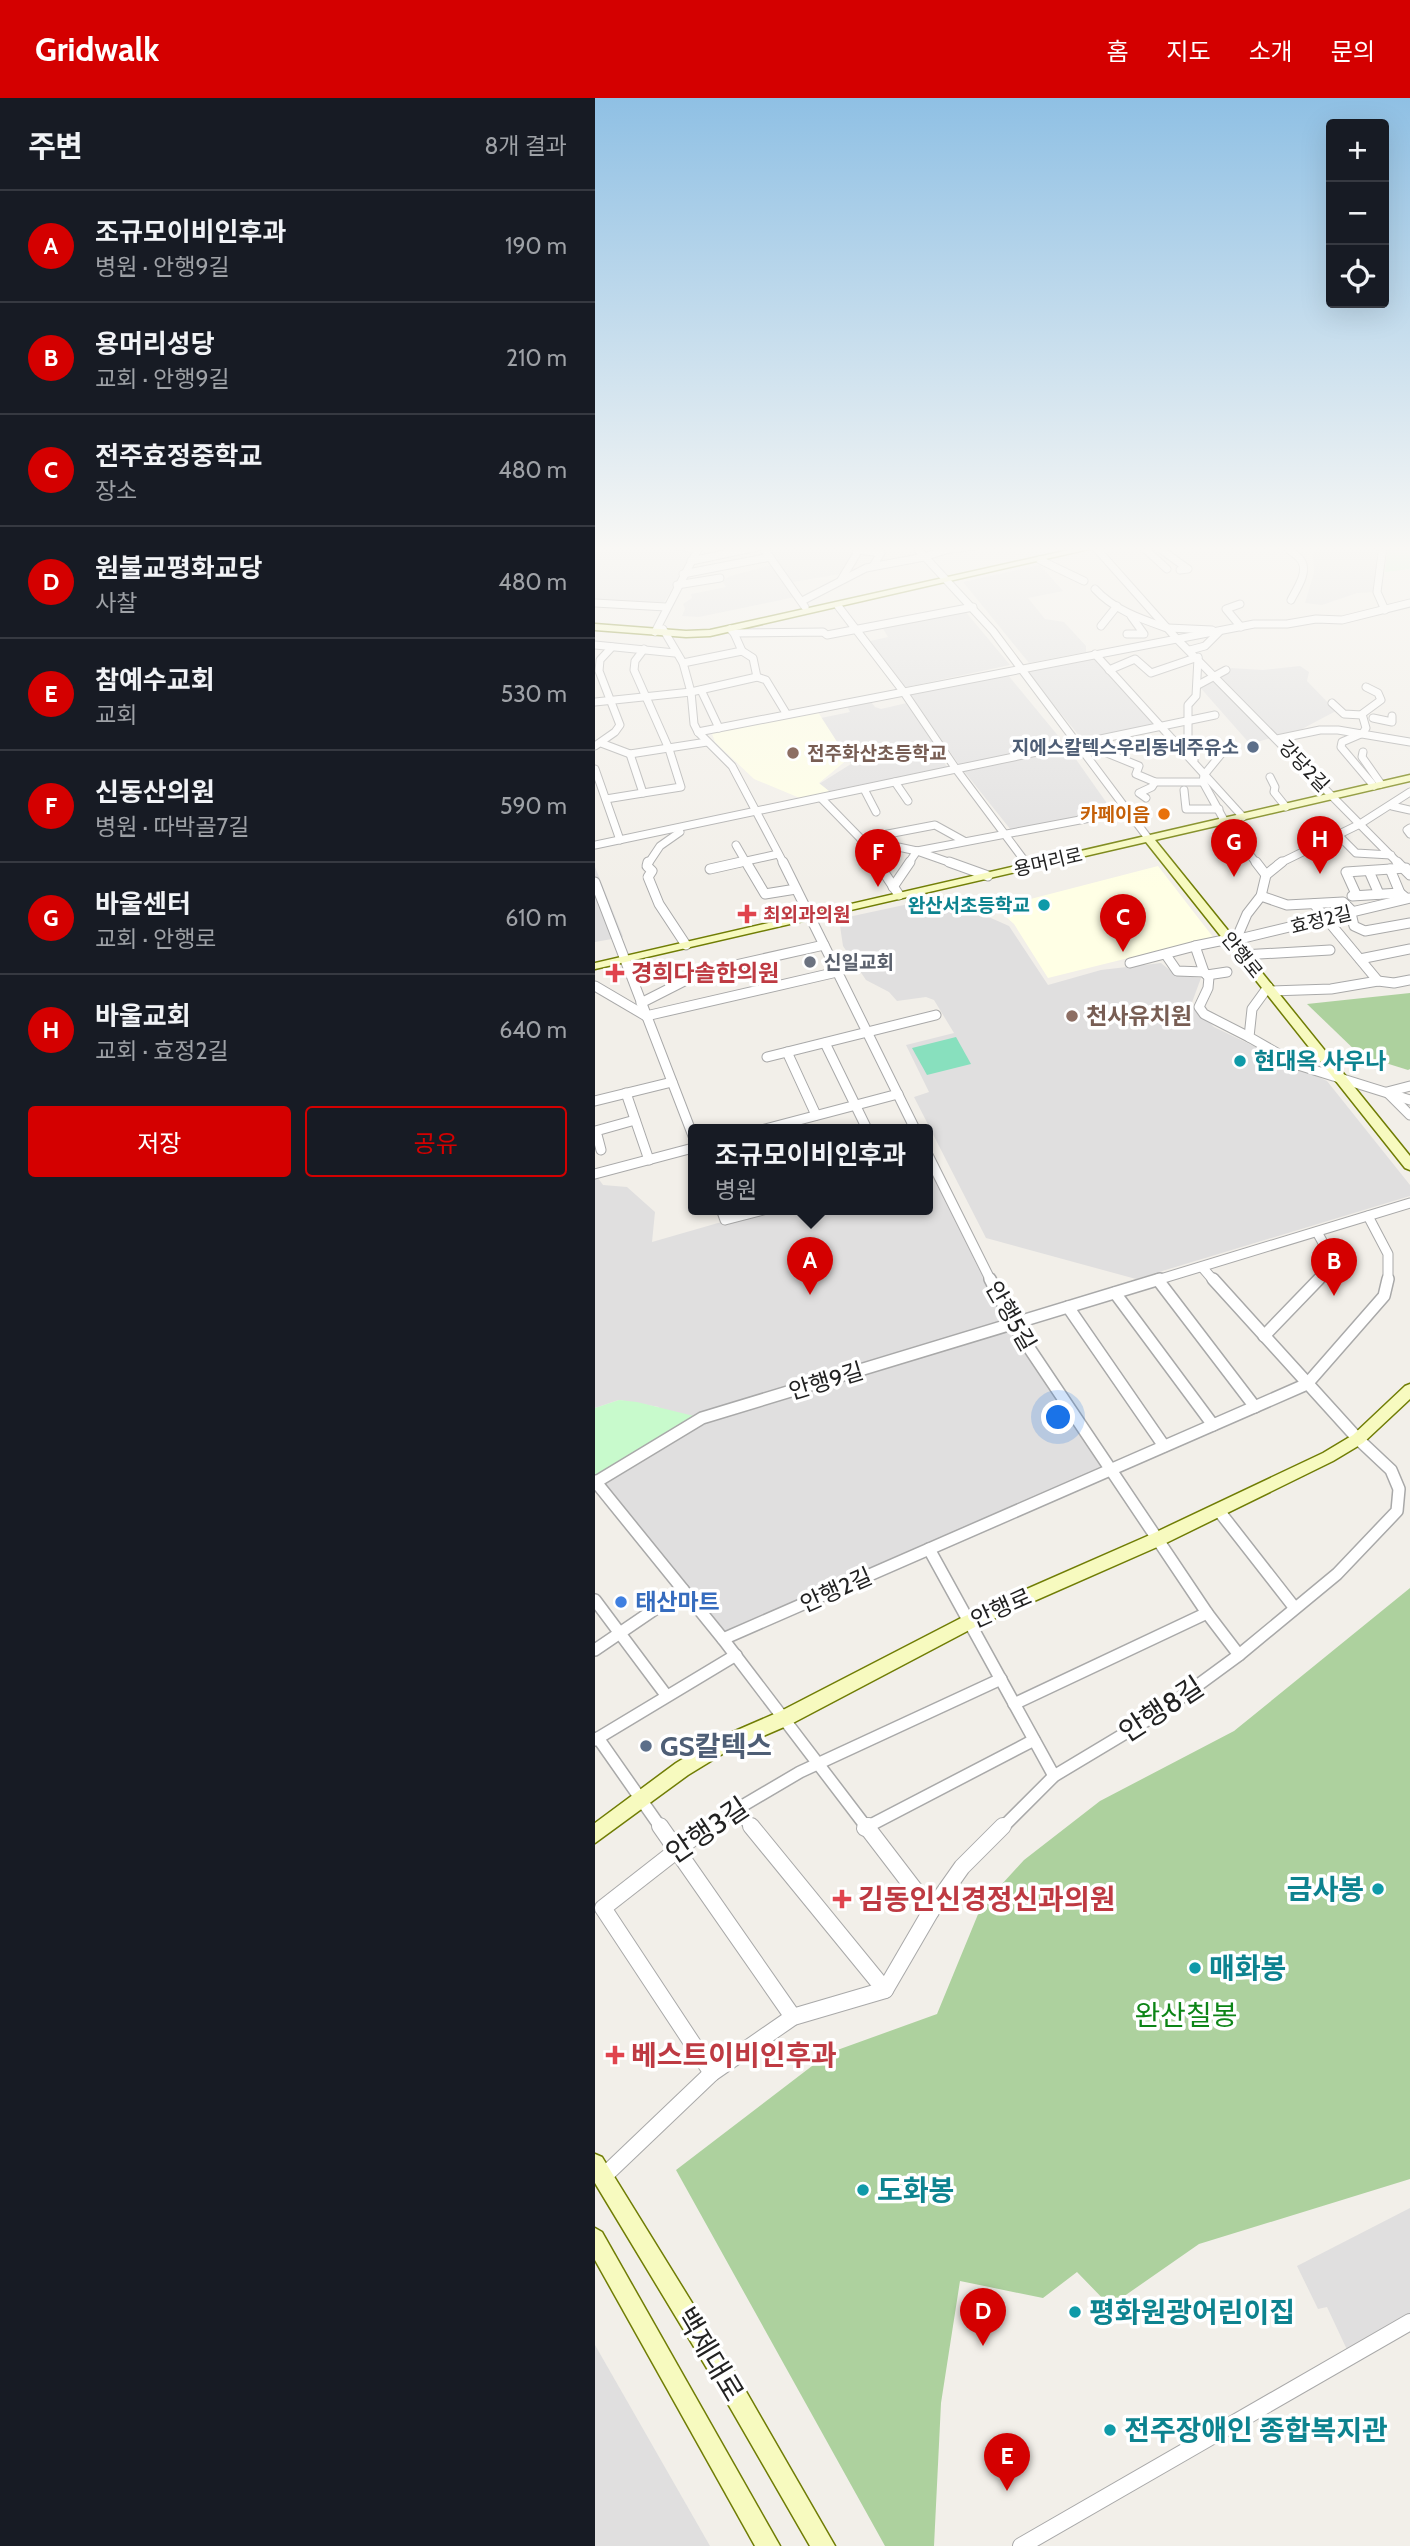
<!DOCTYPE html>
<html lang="ko">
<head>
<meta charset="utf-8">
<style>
  :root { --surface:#171b24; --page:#242831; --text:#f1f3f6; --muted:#9ea1a6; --line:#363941; --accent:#d40000 }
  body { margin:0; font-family:Cabin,"Noto Sans KR",sans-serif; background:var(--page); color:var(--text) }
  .controls { position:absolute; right:21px; top:21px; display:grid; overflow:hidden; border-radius:7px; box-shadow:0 7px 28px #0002 }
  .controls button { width:63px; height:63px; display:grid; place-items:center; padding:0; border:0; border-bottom:2px solid var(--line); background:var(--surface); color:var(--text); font:35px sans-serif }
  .you { position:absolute; left:464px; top:1320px; width:24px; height:24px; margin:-18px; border:5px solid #fff; border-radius:50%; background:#1a73e8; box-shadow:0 0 0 10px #1a73e833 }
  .badge { display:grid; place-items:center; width:46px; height:46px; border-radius:50%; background:var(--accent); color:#fff; font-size:23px; font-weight:700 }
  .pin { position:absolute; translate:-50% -58px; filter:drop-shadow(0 2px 4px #0008) }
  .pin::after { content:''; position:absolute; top:37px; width:24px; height:21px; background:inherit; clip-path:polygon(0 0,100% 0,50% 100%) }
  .popup { position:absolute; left:93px; top:1026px; width:245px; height:91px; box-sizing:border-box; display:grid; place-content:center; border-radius:7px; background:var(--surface); filter:drop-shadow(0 2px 5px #0005); font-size:23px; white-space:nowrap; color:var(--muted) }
  .popup b { font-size:26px; color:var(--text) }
  .popup::after { content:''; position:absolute; left:50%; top:100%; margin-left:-14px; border:14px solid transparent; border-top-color:var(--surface) }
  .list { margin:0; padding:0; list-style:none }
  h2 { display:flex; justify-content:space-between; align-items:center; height:91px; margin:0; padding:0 28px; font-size:30px }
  h2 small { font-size:23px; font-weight:400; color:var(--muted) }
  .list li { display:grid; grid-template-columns:46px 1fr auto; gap:21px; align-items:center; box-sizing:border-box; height:112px; padding:0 28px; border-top:2px solid var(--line) }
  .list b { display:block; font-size:26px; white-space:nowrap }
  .list p { margin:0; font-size:23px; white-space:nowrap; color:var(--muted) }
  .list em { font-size:23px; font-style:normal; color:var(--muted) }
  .actions { display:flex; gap:14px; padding:21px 28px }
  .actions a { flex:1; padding:16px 0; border:2px solid var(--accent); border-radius:7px; text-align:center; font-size:24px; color:var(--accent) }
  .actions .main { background:var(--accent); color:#fff }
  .icon { flex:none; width:38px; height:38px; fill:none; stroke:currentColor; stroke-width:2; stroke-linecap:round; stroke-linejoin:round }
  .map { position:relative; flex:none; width:815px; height:2448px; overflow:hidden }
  header { display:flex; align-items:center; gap:42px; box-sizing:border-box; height:98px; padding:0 35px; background:var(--accent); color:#fff }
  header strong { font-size:33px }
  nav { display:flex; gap:38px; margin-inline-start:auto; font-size:24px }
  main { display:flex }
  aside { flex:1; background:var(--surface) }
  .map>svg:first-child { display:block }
  .residential { fill:#e0dfdf }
  .education { fill:#ffffe5 }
  .forest { fill:#add19e }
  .park { fill:#c8facc }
  .pitch { fill:#88e0be }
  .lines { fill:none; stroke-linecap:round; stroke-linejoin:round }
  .street-far3-casing { stroke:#a9a9a9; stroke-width:9 }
  .street-far2-casing { stroke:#a9a9a9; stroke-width:11 }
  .street-far1-casing { stroke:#a9a9a9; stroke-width:14 }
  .street-casing { stroke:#a9a9a9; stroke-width:18 }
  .secondary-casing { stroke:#707d05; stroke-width:3 }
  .street-far3 { stroke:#fff; stroke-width:7 }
  .street-far2 { stroke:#fff; stroke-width:9 }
  .street-far1 { stroke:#fff; stroke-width:11 }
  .street { stroke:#fff; stroke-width:16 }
  .secondary { fill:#f7fabf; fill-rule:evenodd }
  .service-dot { fill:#5c6f8a; stroke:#fff; stroke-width:2.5 }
  .education-dot { fill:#8d6e63; stroke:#fff; stroke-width:2.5 }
  .food-dot { fill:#e8710a; stroke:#fff; stroke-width:2.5 }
  .culture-dot { fill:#0f9aa8; stroke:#fff; stroke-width:2.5 }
  .health-dot { fill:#e0444e; stroke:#fff; stroke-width:2.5 }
  .worship-dot { fill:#6b7280; stroke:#fff; stroke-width:2.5 }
  .shop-dot { fill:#3f7fe0; stroke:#fff; stroke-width:2.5 }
  .labels { text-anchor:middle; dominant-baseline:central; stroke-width:7; stroke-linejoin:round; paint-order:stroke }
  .far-service-label { font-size:19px; font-weight:bold; fill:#4e5e75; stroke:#fff; text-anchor:end }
  .far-education-label { font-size:19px; font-weight:bold; fill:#785e54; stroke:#fff; text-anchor:start }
  .far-street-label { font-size:19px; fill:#222; stroke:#fff }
  .far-food-label { font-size:19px; font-weight:bold; fill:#c56008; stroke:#fff; text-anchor:end }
  .far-culture-label { font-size:19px; font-weight:bold; fill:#0d838f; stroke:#fff; text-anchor:end }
  .far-health-label { font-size:19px; font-weight:bold; fill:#be3a42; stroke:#fff; text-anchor:start }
  .far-worship-label { font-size:19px; font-weight:bold; fill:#5b616d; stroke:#fff; text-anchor:start }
  .health-label { font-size:23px; font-weight:bold; fill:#be3a42; stroke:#fff; text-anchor:start }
  .education-label { font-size:23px; font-weight:bold; fill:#785e54; stroke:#fff; text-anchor:start }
  .culture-label { font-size:23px; font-weight:bold; fill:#0d838f; stroke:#fff; text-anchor:start }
  .street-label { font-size:23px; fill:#222; stroke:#fff }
  .shop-label { font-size:23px; font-weight:bold; fill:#366cbe; stroke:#fff; text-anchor:start }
  .near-street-label { font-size:28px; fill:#222; stroke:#fff }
  .near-service-label { font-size:28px; font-weight:bold; fill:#4e5e75; stroke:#fff; text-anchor:start }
  .near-culture-label { font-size:28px; font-weight:bold; fill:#0d838f; stroke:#fff; text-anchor:start }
  .near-health-label { font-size:28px; font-weight:bold; fill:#be3a42; stroke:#fff; text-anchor:start }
  .near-park-label { font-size:28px; fill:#0c8416; stroke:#fff }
</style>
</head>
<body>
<header>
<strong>Gridwalk</strong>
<nav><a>홈</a><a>지도</a><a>소개</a><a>문의</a></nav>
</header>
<main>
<aside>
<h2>주변<small>8개 결과</small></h2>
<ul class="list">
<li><span class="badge">A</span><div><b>조규모이비인후과</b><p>병원 · 안행9길</p></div><em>190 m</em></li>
<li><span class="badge">B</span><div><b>용머리성당</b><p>교회 · 안행9길</p></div><em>210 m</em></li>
<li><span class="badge">C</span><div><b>전주효정중학교</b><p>장소</p></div><em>480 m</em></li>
<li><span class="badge">D</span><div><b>원불교평화교당</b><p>사찰</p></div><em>480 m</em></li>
<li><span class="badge">E</span><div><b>참예수교회</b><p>교회</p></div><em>530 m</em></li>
<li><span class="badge">F</span><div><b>신동산의원</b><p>병원 · 따박골7길</p></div><em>590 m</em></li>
<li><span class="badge">G</span><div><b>바울센터</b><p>교회 · 안행로</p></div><em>610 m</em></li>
<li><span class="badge">H</span><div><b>바울교회</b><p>교회 · 효정2길</p></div><em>640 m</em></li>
</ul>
<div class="actions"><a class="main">저장</a><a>공유</a></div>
</aside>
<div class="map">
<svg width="815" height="2448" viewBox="0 0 815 2448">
  <rect width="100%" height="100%" fill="#f2efe9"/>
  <g class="residential">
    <path d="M0 448 82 449 100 454 69 504 64 506 0 502Z"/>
    <path d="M170 448H258V455L245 476 198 484Z"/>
    <path d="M720 448H788L782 494 762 495 727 507 710 505 719 474 718 452Z"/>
    <path d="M176 467 200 499 104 519 87 518 90 511 88 506 97 500 96 496 131 489 127 483 135 478Z"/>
    <path d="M445 467 468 493 433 500 450 521 469 524 491 548V554L434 565 368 484Z"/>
    <path d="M370 513 415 567 307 590 271 544 293 539 287 529Z"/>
    <path d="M500 559 559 627 486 640 431 573Z"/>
    <path d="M705 568 714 574 712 583 741 613 705 632 655 646 603 587 636 570 668 572Z"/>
    <path d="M413 577 469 645 365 668 314 595Z"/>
    <path d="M273 600 280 609 286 611 316 604 345 648 339 650 353 670 236 695 224 686 256 666 226 620 255 614 250 604Z"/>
    <path d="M473 650 516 711 416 732 368 672Z"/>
    <path d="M0 769 27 836 28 839 0 844Z"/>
    <path d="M360 796 371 809 414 828 453 887 506 872 566 865 581 877 606 880 596 907 619 929 732 983 815 1087V1098L541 1181 391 1140 319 999 334 994 311 947 359 935 339 902 331 899 302 903 294 894 271 882 248 848 244 821Z"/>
    <path d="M338 1067 418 1226 515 1372 128 1541 1 1384 64 1309 24 1302 0 1310V1076L8 1087 32 1089 60 1114 57 1144 172 1111H332V1069Z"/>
    <path d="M815 2110V2224L755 2258 732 2209 723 2211 702 2168Z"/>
    <path d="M0 2247 115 2448H0Z"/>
  </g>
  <g class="education">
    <path d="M221 611 253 661 224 685 239 697 212 703 159 681 120 644 116 633Z"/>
    <path d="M563 768 618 839 453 880 419 826 401 810Z"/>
  </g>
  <g class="forest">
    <path d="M815 895V971L813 972 765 957 712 906Z"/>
    <path d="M815 1490V2081L604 2146 515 2208 482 2174 448 2200 365 2183 346 2305 339 2448H290L81 2072 234 1955 342 1916 386 1809 429 1762 505 1703 639 1633Z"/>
  </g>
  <g class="park">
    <path d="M793 448H815V471L790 474Z"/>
    <path d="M24 1302 42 1304 107 1320 0 1383V1310Z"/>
  </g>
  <path class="pitch" d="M361 939 376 966 332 977 317 950Z"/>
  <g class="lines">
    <defs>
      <g id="street-far3">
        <path d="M167 448 210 509"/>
        <path d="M320 448 398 533 553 740"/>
        <path d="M547 448 572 471"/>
        <path d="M561 448 593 471 585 472"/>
        <path d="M690 448C695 454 704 457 707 464 713 475 701 492 696 502"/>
        <path d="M788 448 782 494 790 512"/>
        <path d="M500 449 582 541 804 766"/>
        <path d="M263 452 286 455 278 468"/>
        <path d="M445 462 489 483"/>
        <path d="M96 463 167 448"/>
        <path d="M88 476 175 459"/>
        <path d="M246 482 261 457 263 448"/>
        <path d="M82 487 125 480"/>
        <path d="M500 491C519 512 546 521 572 530"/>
        <path d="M207 503 271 470 329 459 354 451 380 448"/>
        <path d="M0 505 71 509"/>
        <path d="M645 506 631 511 646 529"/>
        <path d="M506 528 522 508"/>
        <path d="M573 530 617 532"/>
        <path d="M68 531 88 565 96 594 99 626 103 634 137 668 189 766"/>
        <path d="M135 531 139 535 228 534 232 537 378 509"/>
        <path d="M60 534 103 451 83 448"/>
        <path d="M532 536H549L536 518"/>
        <path d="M0 547 80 555"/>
        <path d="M595 552 610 548 624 534"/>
        <path d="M147 553 158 560 162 579 171 582 191 615"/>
        <path d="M500 556 648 719"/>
        <path d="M88 565 147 553 139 535"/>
        <path d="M514 572 540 561 556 575 603 559"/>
        <path d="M603 587 631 572"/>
        <path d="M771 589 783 595 786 602 767 616 771 630 768 635 747 644 746 649 779 688"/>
        <path d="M106 592 124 630"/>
        <path d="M0 604 96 594 162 579"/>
        <path d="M737 605 749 616 767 617"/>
        <path d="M778 620 797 624V618"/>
        <path d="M103 634 659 526H692L721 521 747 522 815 505"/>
        <path d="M682 641 725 632H743L815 644"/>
        <path d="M6 645 35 656 112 644"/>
        <path d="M0 648 20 634 25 627 4 573 5 562 17 549"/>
        <path d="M768 654 767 659 786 686"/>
        <path d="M512 655 544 668 541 676 560 684H608"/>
        <path d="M627 655 609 677 608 684 630 724 662 766"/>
        <path d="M35 656 48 695 86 689 74 651 39 572 40 563 49 551"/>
        <path d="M599 662 593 641V607L601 598 603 560"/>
        <path d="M0 671 25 742"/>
        <path d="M675 679 680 689 679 694 691 709"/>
        <path d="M300 684 313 703"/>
        <path d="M269 691 281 714"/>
        <path d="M589 692 591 711H624"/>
        <path d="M226 700 266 741 283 766"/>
        <path d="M551 700 544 695 557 689 560 684"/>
        <path d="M11 701 48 695"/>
        <path d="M797 708 815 712"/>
        <path d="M815 730 812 732 815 736"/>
        <path d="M743 737 761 755 796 757"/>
        <path d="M272 740 340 727 369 743"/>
        <path d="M266 741 322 753 359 766"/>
        <path d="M0 747 361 671 308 593 243 508"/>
        <path d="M141 747 152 766"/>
        <path d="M322 753 532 713"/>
        <path d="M53 766 65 748 85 734"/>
        <path d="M138 766 183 756"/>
        <path d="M313 766 322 753"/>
        <path d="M432 766 361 671 620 617"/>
        <path d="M683 766 765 726 815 694"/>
      </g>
      <g id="street-far2">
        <path d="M53 764 52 768 57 773 53 779 64 806 91 847"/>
        <path d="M151 764 170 796 201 791"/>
        <path d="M188 764 320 1031"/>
        <path d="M282 764 304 797"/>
        <path d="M354 764 393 778"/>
        <path d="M430 764 433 768"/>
        <path d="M661 764 671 777"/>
        <path d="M802 764 815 777"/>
        <path d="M115 771 146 764"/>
        <path d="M795 771 805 795"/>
        <path d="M774 773 784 796"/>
        <path d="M0 784 98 1038"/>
        <path d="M298 789 315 764"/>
        <path d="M761 796 751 774 811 770"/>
        <path d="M666 798 692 807 748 804 758 814"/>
        <path d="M757 798 805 795 811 800"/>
        <path d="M719 806 783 883"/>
        <path d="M756 815 759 828 770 833 815 825"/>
        <path d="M633 840 643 837 652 816 666 798 671 777 687 764"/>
        <path d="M634 841 600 848 609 874 614 879 613 890 604 909 609 916 654 939"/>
        <path d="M636 843 815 800"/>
        <path d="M571 857 582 873 609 874"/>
        <path d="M647 857 735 852"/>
        <path d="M765 861 815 851"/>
        <path d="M535 865 600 848"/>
        <path d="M612 877 632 874"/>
        <path d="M0 888 51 918 242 874"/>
        <path d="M673 889 657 911 654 939 703 967 815 1002"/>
        <path d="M676 893 736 891 783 883 799 885 815 882"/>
        <path d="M46 905 105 875 229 847"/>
        <path d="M230 945 272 1031"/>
        <path d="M192 954 221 1017"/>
        <path d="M172 959 341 917"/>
        <path d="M815 988 792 994 815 1017"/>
        <path d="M31 995 54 1062"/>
        <path d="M0 1003 77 984"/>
        <path d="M170 1031 303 996"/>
        <path d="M6 1052 1 1033 40 1022"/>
        <path d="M332 1055 396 1183"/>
        <path d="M0 1076 98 1050"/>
        <path d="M126 1111 130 1122 172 1111"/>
        <path d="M773 1118 793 1156V1183"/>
        <path d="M722 1134 732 1152 734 1171 723 1183"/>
        <path d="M607 1169 619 1183"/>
        <path d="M559 1183 815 1105"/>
      </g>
      <g id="street-far1">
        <path d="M395 1181 418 1226 612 1515 644 1557"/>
        <path d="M563 1182 660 1309"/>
        <path d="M520 1195 618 1327"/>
        <path d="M473 1209 569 1348"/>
        <path d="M669 1238 724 1181"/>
        <path d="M0 1383 128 1541 272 1730"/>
        <path d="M1 1384 107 1320 565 1181"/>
        <path d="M624 1413 699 1509"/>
        <path d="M334 1451 459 1678"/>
        <path d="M0 1502 71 1597"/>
        <path d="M128 1541 712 1286 789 1198 793 1181"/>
        <path d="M0 1552 88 1492"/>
        <path d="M419 1606 612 1515"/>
        <path d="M3 1640 141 1557"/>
        <path d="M0 1642 3 1640 66 1730"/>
        <path d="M141 1710 157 1730"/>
        <path d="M110 1730 205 1674 406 1581"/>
        <path d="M270 1730 439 1642"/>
        <path d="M407 1730 459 1678 569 1612 644 1557 742 1476 802 1413 804 1391 796 1372 763 1341 618 1181"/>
      </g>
      <g id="street">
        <path d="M65 1728 198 1919"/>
        <path d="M113 1728 8 1810 117 1975"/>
        <path d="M156 1728 290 1892"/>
        <path d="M271 1728 336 1813"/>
        <path d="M270 1730 274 1728"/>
        <path d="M8 2079 117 1975 198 1919 290 1892 336 1813 367 1769 408 1728"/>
        <path d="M426 2448 815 2224"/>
      </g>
      <g id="secondary">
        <path d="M492 448H507L115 538 91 539 0 532V526L91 533 115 532Z"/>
        <path d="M815 677V683L560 742 815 1058V1072L810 1070 551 744 0 871V865Z"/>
        <path d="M815 1286V1301L768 1345 738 1363 569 1446 380 1529 196 1626 129 1655 93 1677 0 1745V1725L81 1665 117 1643 184 1614 368 1519 557 1436 728 1355 758 1337 810 1288Z"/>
        <path d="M0 2056 7 2059 141 2276 240 2448H215L125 2292 0 2085Z"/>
        <path d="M0 2130 7 2134 185 2448H160L0 2162Z"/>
      </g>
    </defs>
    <use href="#street-far3" class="street-far3-casing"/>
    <use href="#street-far2" class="street-far2-casing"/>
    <use href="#street-far1" class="street-far1-casing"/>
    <use href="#street" class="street-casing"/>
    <use href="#secondary" class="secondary-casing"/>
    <use href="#street-far3" class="street-far3"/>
    <use href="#street-far2" class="street-far2"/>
    <use href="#street-far1" class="street-far1"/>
    <use href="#street" class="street"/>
    <use href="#secondary" class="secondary"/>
  </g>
  <linearGradient id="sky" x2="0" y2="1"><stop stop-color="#8fc0e4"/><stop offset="0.57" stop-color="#f9f8f5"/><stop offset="1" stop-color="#f9f8f5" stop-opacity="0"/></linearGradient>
  <rect width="815" height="791" fill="url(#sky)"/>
  <g class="service-dot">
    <circle cx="658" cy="649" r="7"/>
    <circle cx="51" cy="1648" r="7"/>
  </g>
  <g class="education-dot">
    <circle cx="198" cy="655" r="7"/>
    <circle cx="477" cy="918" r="7"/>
  </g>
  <circle class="food-dot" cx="569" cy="716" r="7"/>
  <g class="culture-dot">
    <circle cx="449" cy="807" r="7"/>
    <circle cx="645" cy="963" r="7"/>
    <circle cx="783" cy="1791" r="7"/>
    <circle cx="600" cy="1870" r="7"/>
    <circle cx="268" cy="2092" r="7"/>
    <circle cx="480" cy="2214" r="7"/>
    <circle cx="515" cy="2332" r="7"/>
  </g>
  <g class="health-dot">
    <path d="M148.5 805.5h7v7h7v7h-7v7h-7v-7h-7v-7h7z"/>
    <path d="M16.5 864.5h7v7h7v7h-7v7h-7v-7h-7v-7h7z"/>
    <path d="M243.5 1790.5h7v7h7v7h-7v7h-7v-7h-7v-7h7z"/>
    <path d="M16.5 1946.5h7v7h7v7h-7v7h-7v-7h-7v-7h7z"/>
  </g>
  <circle class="worship-dot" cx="215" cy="864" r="7"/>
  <circle class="shop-dot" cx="26" cy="1504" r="7"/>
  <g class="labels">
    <g class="far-service-label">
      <text x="644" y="649">지에스칼텍스우리동네주유소</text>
    </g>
    <g class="far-education-label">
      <text x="212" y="655">전주화산초등학교</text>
    </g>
    <g class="far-street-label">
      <text transform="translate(709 668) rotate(46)">강당2길</text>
      <text transform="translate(453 764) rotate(-13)">용머리로</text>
      <text transform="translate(726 822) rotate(-14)">효정2길</text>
      <text transform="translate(647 857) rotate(51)">안행로</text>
    </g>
    <g class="far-food-label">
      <text x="555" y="716">카페이음</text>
    </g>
    <g class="far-culture-label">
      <text x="435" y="807">완산서초등학교</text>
    </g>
    <g class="far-health-label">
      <text x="168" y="816">최외과의원</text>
    </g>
    <g class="far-worship-label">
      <text x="229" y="864">신일교회</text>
    </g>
    <g class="health-label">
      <text x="36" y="875">경희다솔한의원</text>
    </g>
    <g class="education-label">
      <text x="491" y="918">천사유치원</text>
    </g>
    <g class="culture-label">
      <text x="659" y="963">현대옥 사우나</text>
    </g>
    <g class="street-label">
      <text transform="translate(416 1218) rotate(60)">안행5길</text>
      <text transform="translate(231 1283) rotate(-17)">안행9길</text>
      <text transform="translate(241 1492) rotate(-24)">안행2길</text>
      <text transform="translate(406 1510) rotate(-24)">안행로</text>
    </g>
    <g class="shop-label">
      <text x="40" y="1504">태산마트</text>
    </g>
    <g class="near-street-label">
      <text transform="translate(566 1611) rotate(-33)">안행8길</text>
      <text transform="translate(112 1732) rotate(-34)">안행3길</text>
      <text transform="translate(115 2256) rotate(59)">백제대로</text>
    </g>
    <g class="near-service-label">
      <text x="65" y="1648">GS칼텍스</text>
    </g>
    <g class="near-culture-label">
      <text x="769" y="1791" text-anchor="end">금사봉</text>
      <text x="614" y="1870">매화봉</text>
      <text x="282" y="2092">도화봉</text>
      <text x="494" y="2214">평화원광어린이집</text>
      <text x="529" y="2332">전주장애인 종합복지관</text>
    </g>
    <g class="near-health-label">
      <text x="263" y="1801">김동인신경정신과의원</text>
      <text x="36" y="1957">베스트이비인후과</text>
    </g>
    <g class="near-park-label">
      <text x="591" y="1917">완산칠봉</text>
    </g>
  </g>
</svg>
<div class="controls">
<button>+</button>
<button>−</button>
<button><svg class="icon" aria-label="locate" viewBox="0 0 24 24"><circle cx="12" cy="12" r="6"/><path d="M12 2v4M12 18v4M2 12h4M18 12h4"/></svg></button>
</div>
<div class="you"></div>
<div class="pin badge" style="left:215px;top:1197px">A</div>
<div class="popup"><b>조규모이비인후과</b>병원</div>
<div class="pin badge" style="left:739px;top:1198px">B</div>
<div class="pin badge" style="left:528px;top:854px">C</div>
<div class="pin badge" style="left:388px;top:2248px">D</div>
<div class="pin badge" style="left:412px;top:2393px">E</div>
<div class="pin badge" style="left:283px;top:789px">F</div>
<div class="pin badge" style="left:639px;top:779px">G</div>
<div class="pin badge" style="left:725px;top:776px">H</div>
</div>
</main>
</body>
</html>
